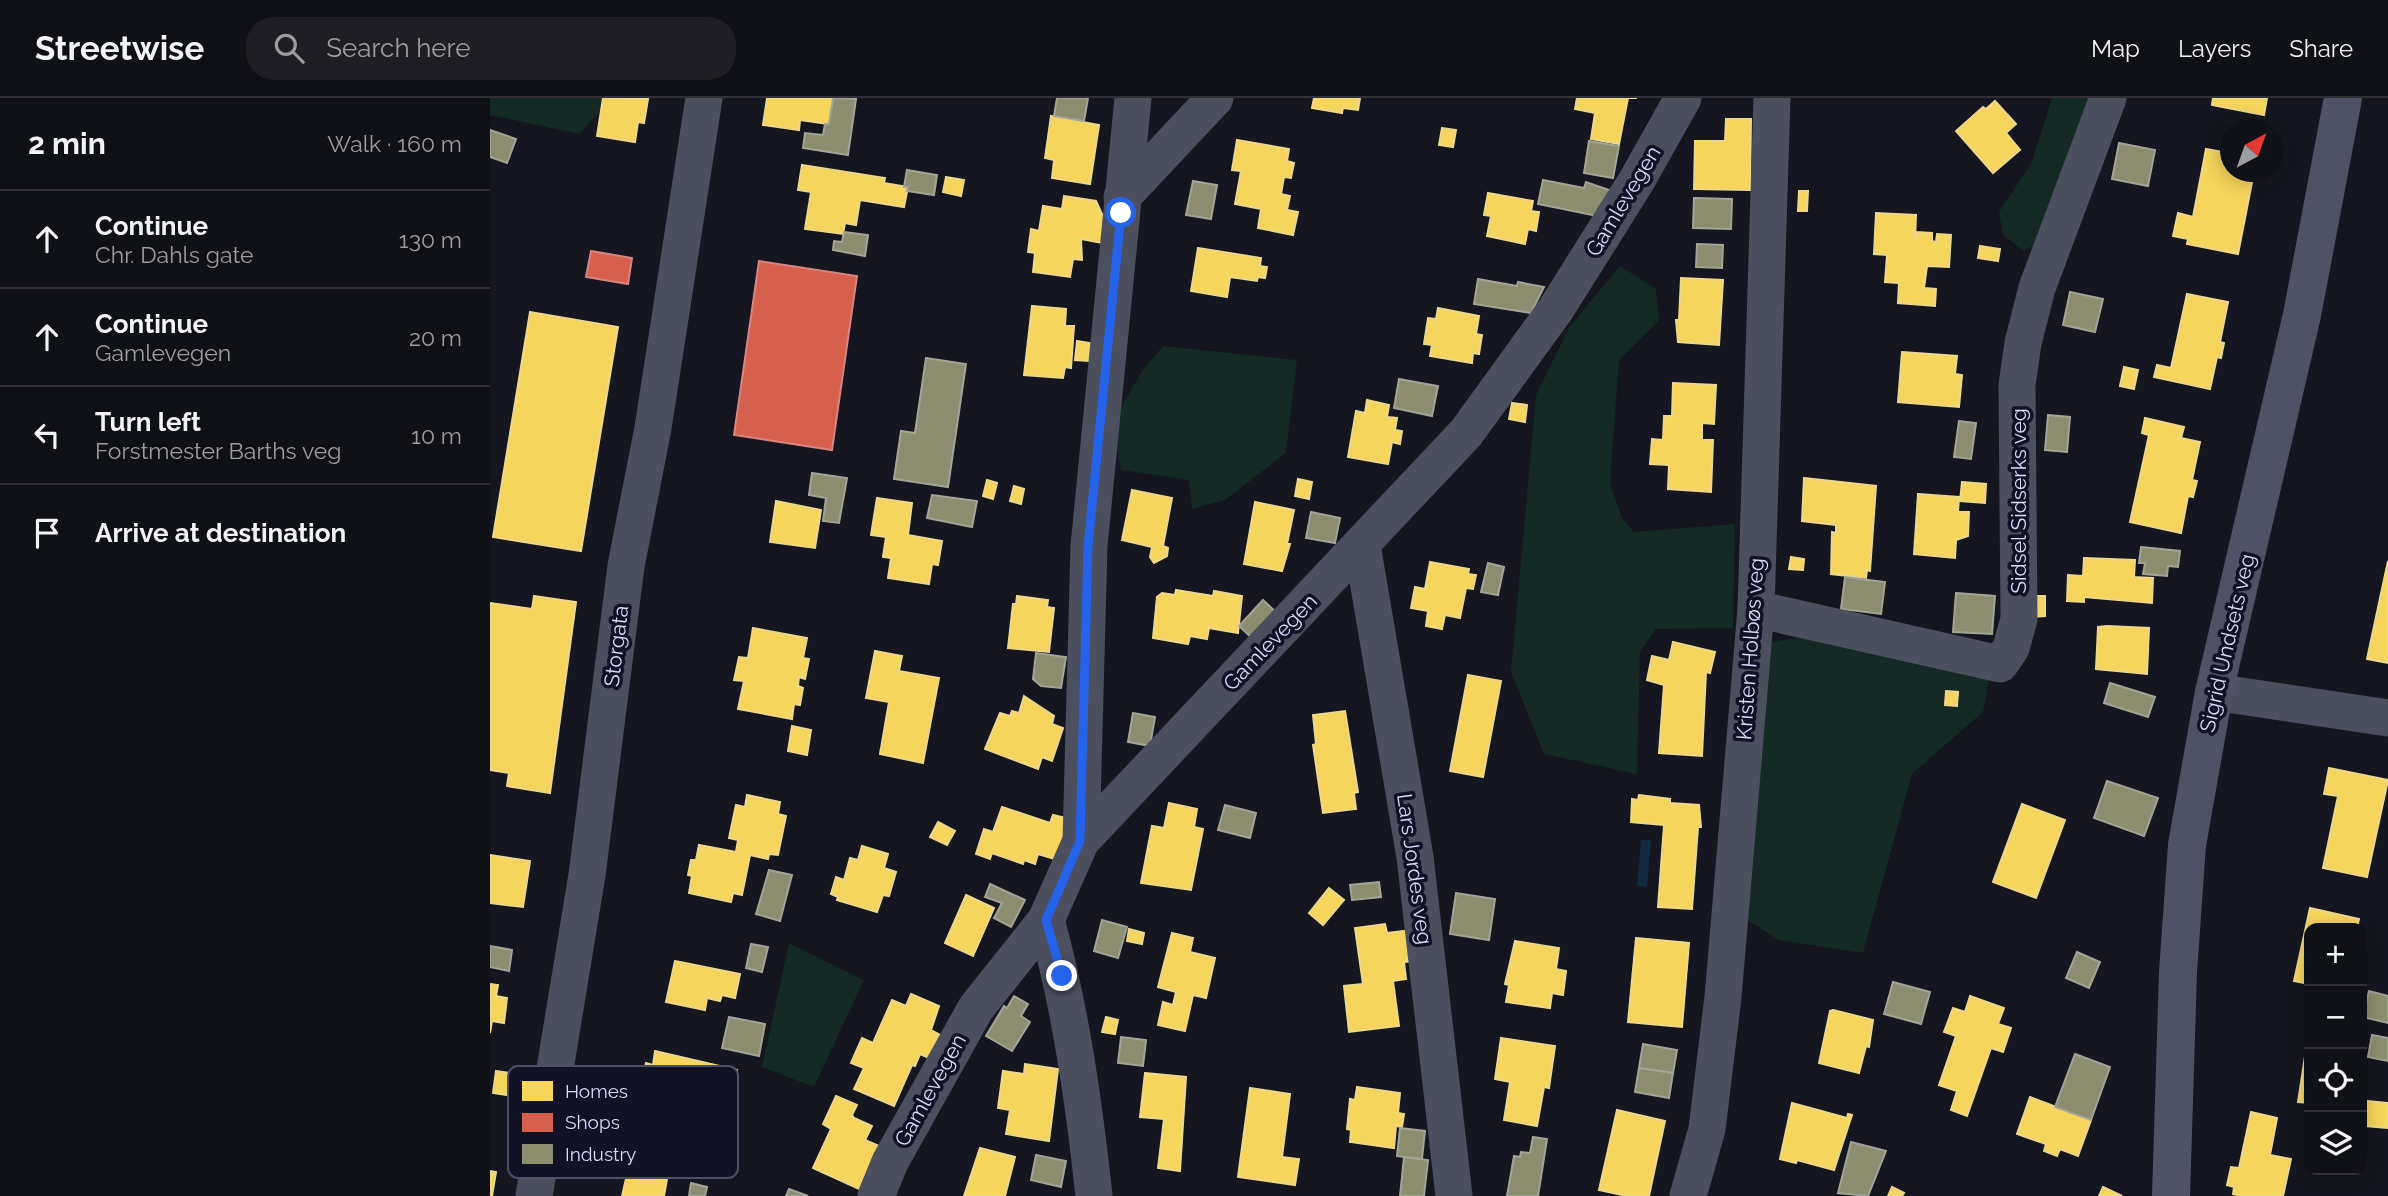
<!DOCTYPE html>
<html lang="en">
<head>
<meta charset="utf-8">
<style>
  :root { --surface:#101017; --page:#1e1e24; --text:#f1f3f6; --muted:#9c9da1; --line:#303036 }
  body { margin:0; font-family:Raleway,sans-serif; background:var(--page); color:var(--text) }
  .controls { position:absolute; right:21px; bottom:21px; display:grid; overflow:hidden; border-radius:14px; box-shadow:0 4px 18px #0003 }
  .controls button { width:63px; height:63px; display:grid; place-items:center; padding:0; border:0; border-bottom:2px solid var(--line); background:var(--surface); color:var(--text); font:35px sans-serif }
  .compass { position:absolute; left:1730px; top:21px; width:63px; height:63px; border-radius:50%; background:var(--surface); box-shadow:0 4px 18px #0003; rotate:41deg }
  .stop { position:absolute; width:21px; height:21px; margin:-16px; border:5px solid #2563eb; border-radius:50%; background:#fff }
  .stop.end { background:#2563eb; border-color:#fff; box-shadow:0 2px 7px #0008 }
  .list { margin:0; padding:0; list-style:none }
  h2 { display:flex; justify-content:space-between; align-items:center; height:91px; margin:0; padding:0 28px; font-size:30px }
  h2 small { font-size:23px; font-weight:400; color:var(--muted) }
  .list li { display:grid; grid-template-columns:46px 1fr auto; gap:21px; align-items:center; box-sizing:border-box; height:98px; padding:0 28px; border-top:2px solid var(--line) }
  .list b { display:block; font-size:26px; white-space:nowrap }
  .list p { margin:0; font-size:23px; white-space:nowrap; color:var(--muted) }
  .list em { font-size:23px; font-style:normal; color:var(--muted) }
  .icon { flex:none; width:38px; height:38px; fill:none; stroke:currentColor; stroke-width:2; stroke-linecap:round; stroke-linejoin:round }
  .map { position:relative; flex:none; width:1898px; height:1098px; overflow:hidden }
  header { display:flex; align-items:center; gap:42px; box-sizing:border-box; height:98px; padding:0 35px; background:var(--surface); border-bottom:2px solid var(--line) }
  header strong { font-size:33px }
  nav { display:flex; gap:38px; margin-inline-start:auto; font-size:24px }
  .search { width:490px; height:63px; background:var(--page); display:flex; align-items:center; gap:18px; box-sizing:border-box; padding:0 24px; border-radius:28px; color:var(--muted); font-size:26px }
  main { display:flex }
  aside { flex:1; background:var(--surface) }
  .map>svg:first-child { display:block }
  .green { fill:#152925 }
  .water { fill:#122b3e }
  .homes { fill:#f6d55c; stroke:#edd78b; stroke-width:2 }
  .shops { fill:#d6604d; stroke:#d78581; stroke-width:2 }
  .industry { fill:#8c8c6e; stroke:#a3a498; stroke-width:2 }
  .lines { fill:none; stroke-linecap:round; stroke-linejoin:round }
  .street { stroke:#4b4f5e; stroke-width:37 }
  .secondary { stroke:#4f5265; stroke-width:38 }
  .route { stroke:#2563eb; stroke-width:9 }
  .labels { text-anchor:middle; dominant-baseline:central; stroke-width:7; stroke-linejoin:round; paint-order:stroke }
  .street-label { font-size:21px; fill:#d8dcfa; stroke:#111223 }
  .key { fill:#111223; stroke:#4d4f64; stroke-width:2 }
  .key-label { font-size:19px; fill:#d8dcfa }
</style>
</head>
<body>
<header>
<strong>Streetwise</strong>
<div class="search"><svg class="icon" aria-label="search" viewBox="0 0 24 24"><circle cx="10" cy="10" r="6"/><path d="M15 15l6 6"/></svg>Search here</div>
<nav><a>Map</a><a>Layers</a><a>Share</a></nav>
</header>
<main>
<aside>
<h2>2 min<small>Walk · 160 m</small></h2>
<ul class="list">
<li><svg class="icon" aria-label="ahead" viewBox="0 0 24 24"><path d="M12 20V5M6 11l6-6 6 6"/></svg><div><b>Continue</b><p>Chr. Dahls gate</p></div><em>130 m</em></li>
<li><svg class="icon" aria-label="ahead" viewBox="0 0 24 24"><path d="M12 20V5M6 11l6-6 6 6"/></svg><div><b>Continue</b><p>Gamlevegen</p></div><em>20 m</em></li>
<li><svg class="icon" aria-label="left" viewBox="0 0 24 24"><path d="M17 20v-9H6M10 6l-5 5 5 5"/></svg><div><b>Turn left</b><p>Forstmester Barths veg</p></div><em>10 m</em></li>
<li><svg class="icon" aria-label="arrive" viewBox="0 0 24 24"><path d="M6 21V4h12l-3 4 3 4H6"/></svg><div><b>Arrive at destination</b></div></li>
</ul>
</aside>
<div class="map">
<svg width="1898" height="1098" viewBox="0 0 1898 1098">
  <rect width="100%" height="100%" fill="#15161f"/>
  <g class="green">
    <path d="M0 0H114L112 11 89 36 0 17Z"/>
    <path d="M1562 0H1605L1553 142 1534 153 1513 137 1509 114 1541 66Z"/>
    <path d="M1130 168 1166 191 1169 223 1129 262 1120 386 1132 420 1144 434 1245 426 1243 530 1166 531 1150 554 1147 676 1054 656 1021 574 1046 297 1080 228Z"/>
    <path d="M673 248 807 262 796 355 735 402 702 411 699 382 631 372 623 323 652 273Z"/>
    <path d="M1329 537 1499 580 1493 614 1422 676 1373 855 1289 842 1256 821 1275 545Z"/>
    <path d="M299 845 374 882 324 989 272 969Z"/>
  </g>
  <path class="water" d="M1151 742H1161L1157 789 1147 788Z"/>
  <g class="homes">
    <path d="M113 0 158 1 154 25 148 24 145 44 107 38Z"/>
    <path d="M277 0H343L339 26 310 22 309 32 273 27Z"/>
    <path d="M824 0H870L868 12 853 10 852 15 822 10Z"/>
    <path d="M1087 0H1147H1138L1129 46 1101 41 1105 15 1085 11Z"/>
    <path d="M1723 0H1777L1774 17 1722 7Z"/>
    <path d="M1505 3 1526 26 1516 35 1530 52 1503 75 1466 33 1493 9 1496 11Z"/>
    <path d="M561 18 609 27 600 86 562 80 564 62 555 60Z"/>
    <path d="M1236 21H1261L1260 92 1204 91 1205 43H1235Z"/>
    <path d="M952 30 966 32 963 49 949 47Z"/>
    <path d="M747 42 799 51 797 63 804 65 801 80 794 79 791 96 800 98 797 112 808 114 803 137 768 130 771 111 745 106 751 73 742 72Z"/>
    <path d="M1741 45V74H1764L1748 156 1697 146 1698 141 1683 138 1688 115 1703 119 1716 51 1738 55Z"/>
    <path d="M312 67 395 80 394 85 418 89 414 109 370 102 366 127 355 125 353 136 315 131 321 94 308 92Z"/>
    <path d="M456 79 474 82 471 98 453 94Z"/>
    <path d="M1309 93H1318L1317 113H1308Z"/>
    <path d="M998 95 1043 103 1041 113 1049 114 1046 133 1038 131 1035 146 997 138 1001 118 994 117Z"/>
    <path d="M574 98 606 103 616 125 613 145 591 141 592 162 583 161 580 179 543 174 545 155 538 154 541 131 549 133 553 108 572 111Z"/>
    <path d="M1386 115 1426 117 1425 142 1427 134 1442 135V143L1446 144 1447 136 1461 137 1459 169 1437 168 1434 190 1446 191 1445 208 1408 205 1409 185 1395 184 1397 157 1384 156Z"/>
    <path d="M1490 148 1510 151 1508 163 1488 160Z"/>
    <path d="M708 150 771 160 770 168 777 169 775 180 768 179 767 183 740 179 737 199 701 193Z"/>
    <path d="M1191 180 1233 182 1229 247 1188 244 1186 222H1189Z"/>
    <path d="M1697 196 1738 204 1730 244 1734 245 1731 260 1727 259 1720 291 1664 279 1667 267 1681 270Z"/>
    <path d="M542 208 576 211 575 228H584L581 270 575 269 573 280 534 277Z"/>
    <path d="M948 210 989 218 986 236 992 237 989 256 983 255 982 265 940 258 942 247 934 246 938 220 946 221Z"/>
    <path d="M40 214 128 229 91 453 3 439Z"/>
    <path d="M587 243 600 245 598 263 585 262Z"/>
    <path d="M1412 254 1467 258 1465 276 1472 277 1469 309 1408 304Z"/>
    <path d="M1634 269 1648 272 1644 291 1630 288Z"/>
    <path d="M1183 285 1226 287 1224 326 1212 325V342H1223L1221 394 1178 391 1179 367 1160 366 1162 341 1173 342 1174 318H1182Z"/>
    <path d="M877 302 899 307 897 319 907 320 905 332 912 333 910 346 902 344 898 366 858 359 866 313 875 315Z"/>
    <path d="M1022 305 1037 307 1035 324 1019 321Z"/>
    <path d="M1655 320 1694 329 1691 340 1710 344 1702 382 1707 383 1703 399 1698 398 1691 435 1640 424 1659 337 1652 335Z"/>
    <path d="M1314 380 1386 388 1380 473 1377 472 1376 480 1341 476 1342 434 1346 435V427L1312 423Z"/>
    <path d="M808 381 822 384 819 401 805 398Z"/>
    <path d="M497 382 507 385 503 401 493 398Z"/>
    <path d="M1472 384 1496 386 1495 405 1470 403Z"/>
    <path d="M524 388 534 391 531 406 520 403Z"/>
    <path d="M642 392 682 400 673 448 678 450 677 458 664 465 660 459 662 449 632 442Z"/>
    <path d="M1428 396 1469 399 1468 414H1479L1478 438 1466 442 1465 460 1424 456Z"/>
    <path d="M387 400 422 405 418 437 452 443 448 467 442 466 439 486 398 480 401 460 393 459 396 439 381 437Z"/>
    <path d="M286 403 331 412 325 450 280 444Z"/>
    <path d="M765 404 804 412 797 446H800L792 473 754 466Z"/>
    <path d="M1301 459 1314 461 1313 472 1299 471Z"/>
    <path d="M1594 460 1645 462 1644 479 1663 480 1662 505 1594 499V504L1577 503 1578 477 1593 478Z"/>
    <path d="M1898 463V565L1877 561Z"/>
    <path d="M940 464 979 471 978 476 986 477 983 491 976 490 970 520 955 517 952 531 936 528 938 513 921 510 925 489 935 491Z"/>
    <path d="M686 492 723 498 724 493 752 498 748 535 719 530 717 541 700 538 698 546 663 540 667 499 672 495 685 497Z"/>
    <path d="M44 498 86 504 60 695 17 688 19 675 0 672V505L42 511Z"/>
    <path d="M527 498 558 502 557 509 564 510 559 554 518 550 523 506H526Z"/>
    <path d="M1541 498H1555V518L1542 519Z"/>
    <path d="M1617 528 1659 530 1657 576 1606 571 1608 529Z"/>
    <path d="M263 530 317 540 313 560 319 561 315 581 309 579 308 588 313 590 310 607 304 606 302 621 248 611 254 583 244 582 249 559 258 560Z"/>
    <path d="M1183 544 1225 554 1220 575 1216 574 1212 658 1169 655 1174 587 1157 582 1162 558 1179 562Z"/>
    <path d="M385 553 412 558 409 573 449 580 433 665 390 656 399 604 376 600Z"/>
    <path d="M978 577 1011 583 993 679 960 673Z"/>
    <path d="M1456 593 1468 594 1467 608 1455 607Z"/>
    <path d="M534 598 564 618 562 626 573 630 562 663 552 659 548 671 495 651 510 615 520 618 522 613 529 615Z"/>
    <path d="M855 613 868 694 864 695 866 711 833 715 823 647 826 646 823 617Z"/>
    <path d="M302 628 321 632 317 657 298 653Z"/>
    <path d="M1839 670 1898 682 1877 779 1833 770 1848 698 1834 696Z"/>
    <path d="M257 697 290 704 288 716 296 718 288 757 279 756 278 761 260 757 252 797 243 795 241 804 199 795 202 778 198 777 201 762H206L209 747 246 754 248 742 239 740 246 707 255 709Z"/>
    <path d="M1149 697 1180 701V705L1209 707 1211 729H1208L1202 811 1168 809 1174 727 1141 724 1142 701 1148 702Z"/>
    <path d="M679 705 707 711 704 729 713 731 701 792 651 785 662 728 674 730Z"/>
    <path d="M1532 706 1575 722 1546 800 1503 784Z"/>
    <path d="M512 709 560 725 563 717 576 720 571 763 548 756 545 766 534 762 533 766 502 755 500 761 486 756 494 731 503 734Z"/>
    <path d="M448 724 465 733 457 747 440 739Z"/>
    <path d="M372 748 398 756 394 770 406 774 399 798 393 797 387 814 347 802 348 799 341 796 346 779 354 782 360 760 368 762Z"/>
    <path d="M0 757 40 763 33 809 0 805Z"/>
    <path d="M839 790 854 802 833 827 819 815Z"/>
    <path d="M476 797 504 810 483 858 455 845Z"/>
    <path d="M1820 810 1869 821 1867 830H1819V886L1804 883Z"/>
    <path d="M895 826 897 835 921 832 925 863 914 864 916 881 903 883 909 928 859 934 854 888 873 886 865 830Z"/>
    <path d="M639 831 654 835 652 846 637 843Z"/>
    <path d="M682 835 703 840 700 854 725 860 716 900 703 897 695 933 668 927 673 904 683 907 686 894 668 889Z"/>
    <path d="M1146 840 1199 845 1192 929 1138 924Z"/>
    <path d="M1025 843 1069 850 1066 871 1076 873 1073 897 1062 895 1060 910 1016 904 1019 887 1015 886Z"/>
    <path d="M185 863 250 876 245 900 232 897 230 903 217 900 215 912 176 904Z"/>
    <path d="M0 886 8 887 6 898 17 900 14 925 2 923 0 935Z"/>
    <path d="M421 896 449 908 441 932 450 937 439 960 430 956 425 968 422 967 404 1008 364 991 374 970 361 965 372 940 383 945 402 902 416 908Z"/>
    <path d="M1480 898 1514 910 1508 926 1521 930 1513 954 1501 950 1477 1018 1461 1012 1467 993 1449 987 1466 938 1454 934 1463 910 1475 914Z"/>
    <path d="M1343 912 1383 922 1379 949 1376 948 1369 975 1329 965 1340 913Z"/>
    <path d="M616 919 628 922 625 936 612 934Z"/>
    <path d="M1011 940 1065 948 1059 990 1054 989 1047 1028 1014 1022 1020 984 1005 981Z"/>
    <path d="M1817 945 1819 946V1005L1808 1004Z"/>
    <path d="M165 953 247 972 236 1026 229 1022 233 1004 197 995 194 1007 155 998 158 985 151 984 156 965 163 967Z"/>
    <path d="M535 966 568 971 559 1043 516 1036 520 1012 508 1010 513 973 534 976Z"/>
    <path d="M6 973 20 975 17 997 3 995Z"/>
    <path d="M655 975 696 979 690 1073 668 1070 674 1021 650 1019Z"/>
    <path d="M867 989 910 995 908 1015 914 1016 912 1029 906 1028 904 1050 860 1044 861 1032 857 1031 860 1001 865 1002Z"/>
    <path d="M760 990 800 996 792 1059 809 1061 805 1087 748 1079Z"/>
    <path d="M346 998 367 1007 362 1017 364 1020 382 1028 375 1042 389 1048 369 1091 323 1070 341 1031 333 1026Z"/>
    <path d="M1540 999 1601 1022 1588 1058 1570 1051 1567 1058 1554 1053 1556 1046 1527 1036Z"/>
    <path d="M1877 1003 1898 1005V1030L1875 1028Z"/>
    <path d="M1302 1005 1357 1020 1358 1016 1362 1017 1344 1072 1307 1062 1306 1065 1290 1061Z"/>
    <path d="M1127 1012 1175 1023 1159 1098H1137L1109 1092Z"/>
    <path d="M1761 1014 1787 1020 1780 1057 1801 1061 1793 1098H1750L1743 1096 1744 1089 1737 1087 1741 1069 1749 1070Z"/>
    <path d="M490 1050 525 1059 515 1098H474Z"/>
    <path d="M138 1072 177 1081 174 1098H132Z"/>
    <path d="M0 1073 6 1074 2 1098 0 1097Z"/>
    <path d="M1402 1089 1414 1095 1412 1098H1398Z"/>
    <path d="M1613 1089 1632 1098H1609Z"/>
  </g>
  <g class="shops">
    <path d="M101 153 142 160 138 186 96 179Z"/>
    <path d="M269 163 367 178 342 352 244 337Z"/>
  </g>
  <g class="industry">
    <path d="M343 0 366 1 358 57 313 50 315 35 333 37 335 26H339Z"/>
    <path d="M567 0H598L594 23 564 18Z"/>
    <path d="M0 32 26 41 17 65 0 59Z"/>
    <path d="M1099 43 1129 48 1123 80 1094 75Z"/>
    <path d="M1629 45 1665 52 1658 88 1622 81Z"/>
    <path d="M417 72 447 77 444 97 417 93 418 89H414Z"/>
    <path d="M1053 82 1094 90 1096 84 1122 93 1107 118 1048 106Z"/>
    <path d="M703 83 727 87 721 121 696 117Z"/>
    <path d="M1204 100 1242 101 1241 131 1203 130Z"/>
    <path d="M354 134 378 137 375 158 343 152 344 143 352 144Z"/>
    <path d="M1207 146 1233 147 1232 170 1206 169Z"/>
    <path d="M988 181 1027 188 1028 184 1054 189 1041 215 984 206Z"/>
    <path d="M1580 194 1613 201 1605 234 1573 227Z"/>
    <path d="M436 260 476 266 458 389 404 381 411 333 425 335Z"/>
    <path d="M909 281 948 288 942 318 904 310Z"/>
    <path d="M1558 317 1580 319 1577 354 1555 352Z"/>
    <path d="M1469 323 1486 325 1481 361 1464 359Z"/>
    <path d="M322 375 357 380 349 425 333 423 336 400 319 397Z"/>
    <path d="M442 397 487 403 482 429 437 420Z"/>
    <path d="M821 414 850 420 845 445 816 440Z"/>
    <path d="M1651 449 1690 453 1688 469 1678 468 1677 478 1653 476 1655 465H1649Z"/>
    <path d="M998 465 1014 469 1008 497 991 494Z"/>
    <path d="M1355 479 1395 484 1391 516 1351 511Z"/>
    <path d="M1466 495 1505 498 1502 536 1463 534Z"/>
    <path d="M773 502 788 516 764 542 749 528Z"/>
    <path d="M546 555 576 559 571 590 551 588 543 581Z"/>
    <path d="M1620 585 1665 599 1658 619 1614 605Z"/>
    <path d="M643 615 665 619 660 648 638 644Z"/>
    <path d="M1617 683 1668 700 1654 738 1604 720Z"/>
    <path d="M735 707 766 715 760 740 728 732Z"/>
    <path d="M279 772 302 777 290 823 266 816Z"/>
    <path d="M889 784 891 799 862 802 860 787Z"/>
    <path d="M500 786 535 802 521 829 504 820 512 805 495 799Z"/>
    <path d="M966 795 1005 801 999 842 960 836Z"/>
    <path d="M612 822 637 829 628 860 604 853Z"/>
    <path d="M261 846 278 849 272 874 256 870Z"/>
    <path d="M0 848 22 852 19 873 0 869Z"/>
    <path d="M1587 854 1610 864 1599 890 1576 880Z"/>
    <path d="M1403 884 1440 894 1431 926 1394 916Z"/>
    <path d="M1879 893 1898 898V925L1873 919Z"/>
    <path d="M524 898 538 906 531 918 540 924 522 953 496 938 514 908 517 910Z"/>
    <path d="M239 919 275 926 269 958 232 950Z"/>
    <path d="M1882 937 1898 940V963L1878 959Z"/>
    <path d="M631 939 656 942 653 968 628 965Z"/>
    <path d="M1153 946 1187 952 1183 975 1149 970Z"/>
    <path d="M1585 956 1620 969 1601 1022 1565 1009Z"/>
    <path d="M1149 970 1183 975 1179 1000 1145 994Z"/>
    <path d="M910 1030 935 1033 932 1061 907 1058Z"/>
    <path d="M1043 1039 1057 1041 1048 1098H1017L1024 1058 1030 1059 1031 1054 1040 1055Z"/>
    <path d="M1361 1044 1396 1053 1378 1098 1348 1095Z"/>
    <path d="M546 1057 576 1063 571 1089 541 1082Z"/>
    <path d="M914 1059 938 1062 934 1098H910Z"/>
    <path d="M201 1085 217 1089 215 1098H199Z"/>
    <path d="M299 1091 318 1098H296Z"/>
  </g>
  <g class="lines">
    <g class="street">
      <path d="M632 99 725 0"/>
      <path d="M872 447 925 759 964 1098"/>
      <path d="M1266 511 1510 566 1521 550 1529 521 1527 287 1533 245 1547 190 1618 0"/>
      <path d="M1724 594 1898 620"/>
      <path d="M591 743 599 448 643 0"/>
      <path d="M556 822C581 913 594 1005 604 1098"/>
      <path d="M44 1098 97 777 136 468 163 330 214 0"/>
      <path d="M386 1098 400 1064 486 910 556 822 591 743 976 335 1066 211 1147 82 1193 0"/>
      <path d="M1198 1098 1217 1031 1233 899 1266 511 1282 0"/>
    </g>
    <path class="secondary" d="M1681 1098 1688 874 1697 747 1724 594 1812 217 1853 0"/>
  </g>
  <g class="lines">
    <path class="route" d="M572 878 556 822 590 743 598 448 631 115"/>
  </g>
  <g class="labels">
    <g class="street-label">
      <text transform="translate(1133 103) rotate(-59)">Gamlevegen</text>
      <text transform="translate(1528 403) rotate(-90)">Sidsel Sidserks veg</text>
      <text transform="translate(780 544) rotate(-46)">Gamlevegen</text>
      <text transform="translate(1737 545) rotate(-77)">Sigrid Undsets veg</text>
      <text transform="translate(126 548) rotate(-83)">Storgata</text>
      <text transform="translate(1260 551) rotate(-86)">Kristen Holbøs veg</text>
      <text transform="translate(925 771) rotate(82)">Lars Jordes veg</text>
      <text transform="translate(440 992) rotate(-61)">Gamlevegen</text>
    </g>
  </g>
  <rect x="18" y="968" width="230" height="112" rx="10" class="key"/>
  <rect x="32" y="983" width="31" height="20" fill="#f6d55c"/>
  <rect x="32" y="1015" width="31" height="19" fill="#d6604d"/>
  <rect x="32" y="1046" width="31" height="20" fill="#8c8c6e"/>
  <g class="key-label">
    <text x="75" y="1000">Homes</text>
    <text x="75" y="1031">Shops</text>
    <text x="75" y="1063">Industry</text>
  </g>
</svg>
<div class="controls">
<button>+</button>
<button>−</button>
<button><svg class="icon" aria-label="locate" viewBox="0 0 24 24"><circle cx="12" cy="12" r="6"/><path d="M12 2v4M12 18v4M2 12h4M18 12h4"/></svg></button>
<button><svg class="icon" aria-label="layers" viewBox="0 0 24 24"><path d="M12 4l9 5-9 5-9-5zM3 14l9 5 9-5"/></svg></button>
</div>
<svg class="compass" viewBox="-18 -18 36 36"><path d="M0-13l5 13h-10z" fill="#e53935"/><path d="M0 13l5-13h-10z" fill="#9c9da1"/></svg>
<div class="stop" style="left:631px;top:115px"></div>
<div class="stop end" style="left:572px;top:878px"></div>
</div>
</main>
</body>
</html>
